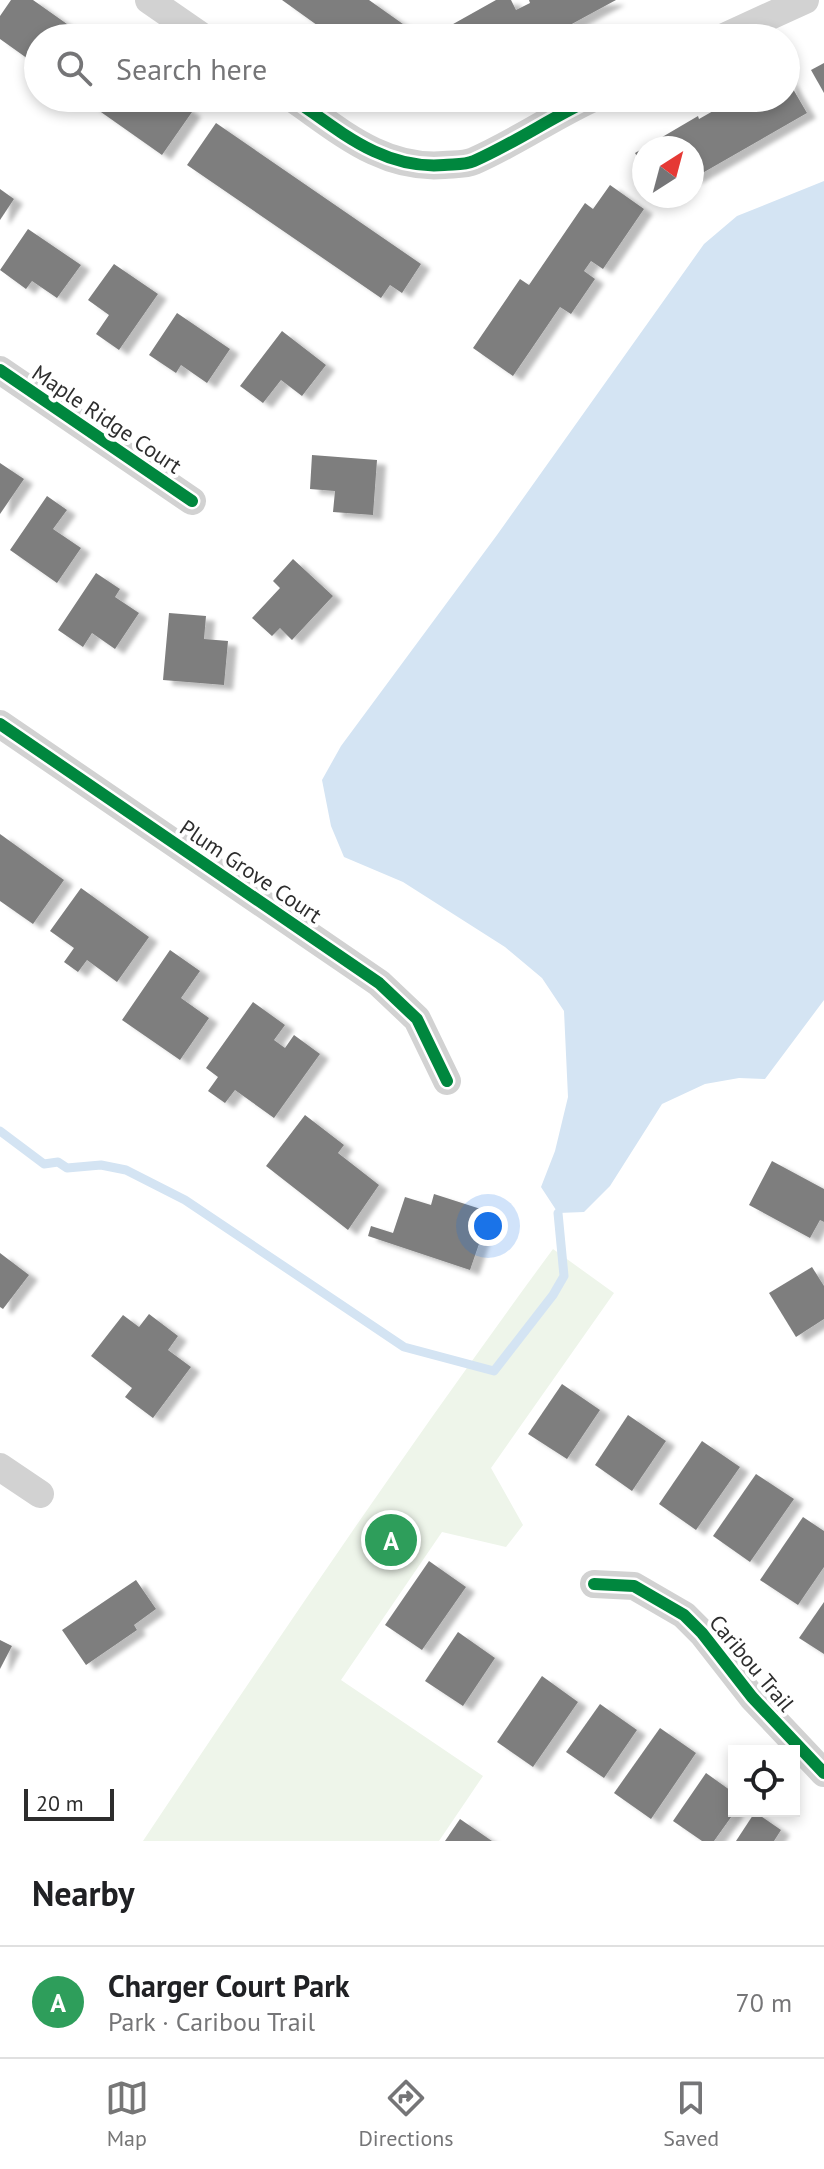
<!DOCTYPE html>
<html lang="en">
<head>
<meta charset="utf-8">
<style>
  :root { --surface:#fff; --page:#f6f6f6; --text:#202124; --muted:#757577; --line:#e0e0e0; --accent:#767676 }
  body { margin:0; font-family:"PT Sans",sans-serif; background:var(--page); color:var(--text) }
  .controls { position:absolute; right:24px; bottom:24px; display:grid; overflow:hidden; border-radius:0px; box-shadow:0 4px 12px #0003 }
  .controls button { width:72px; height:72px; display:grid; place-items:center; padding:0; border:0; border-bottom:2px solid var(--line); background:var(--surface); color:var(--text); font:40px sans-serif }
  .compass { position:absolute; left:632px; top:136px; width:72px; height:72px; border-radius:50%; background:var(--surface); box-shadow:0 4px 12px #0003; rotate:36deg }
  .scale { position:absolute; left:24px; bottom:20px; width:90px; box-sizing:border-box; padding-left:8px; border:4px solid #2d2d2d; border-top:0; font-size:22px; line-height:28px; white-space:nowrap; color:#2d2d2d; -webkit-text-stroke:6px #fff; paint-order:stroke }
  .you { position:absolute; left:488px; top:1226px; width:28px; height:28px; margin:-20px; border:6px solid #fff; border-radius:50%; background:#1a73e8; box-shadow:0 0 0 12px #1a73e833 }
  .badge { display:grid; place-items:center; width:52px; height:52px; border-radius:50%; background:var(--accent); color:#fff; font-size:26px; font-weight:700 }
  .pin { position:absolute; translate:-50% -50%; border:4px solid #fff; box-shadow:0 2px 8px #0006 }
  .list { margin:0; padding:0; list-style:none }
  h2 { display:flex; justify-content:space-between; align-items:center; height:104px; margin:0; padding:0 32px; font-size:34px }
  h2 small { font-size:26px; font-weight:400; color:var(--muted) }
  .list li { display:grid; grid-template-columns:52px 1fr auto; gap:24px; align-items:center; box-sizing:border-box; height:112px; padding:0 32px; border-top:2px solid var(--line) }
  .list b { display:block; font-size:30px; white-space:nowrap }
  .list p { margin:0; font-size:26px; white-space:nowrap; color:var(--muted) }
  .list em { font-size:26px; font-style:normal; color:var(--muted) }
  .icon { flex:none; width:44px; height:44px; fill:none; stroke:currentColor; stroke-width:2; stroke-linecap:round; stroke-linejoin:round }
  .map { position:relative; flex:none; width:824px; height:1841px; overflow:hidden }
  .search { position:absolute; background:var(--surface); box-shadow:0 4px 12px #0003; left:24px; right:24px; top:24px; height:88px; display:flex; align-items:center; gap:20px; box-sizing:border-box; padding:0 28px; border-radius:44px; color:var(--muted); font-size:30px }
  .sheet { height:216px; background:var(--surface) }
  nav { display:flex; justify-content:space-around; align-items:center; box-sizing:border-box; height:112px; border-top:2px solid var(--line); background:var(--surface); font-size:22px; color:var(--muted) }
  nav a { display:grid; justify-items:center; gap:4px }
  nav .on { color:var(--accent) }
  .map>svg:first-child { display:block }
  .green { fill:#eef5ea }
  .water { fill:#d4e4f3 }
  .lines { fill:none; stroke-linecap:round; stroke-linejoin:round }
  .stream { stroke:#d4e4f3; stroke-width:9 }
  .building { fill:#7e7e7e; filter:url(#shadow) }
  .minor { stroke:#d2d2d2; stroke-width:28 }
  .cycleway-casing { stroke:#fff; stroke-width:17 }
  .cycleway { stroke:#00873e; stroke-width:12 }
  .labels { text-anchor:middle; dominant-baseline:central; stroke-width:8; stroke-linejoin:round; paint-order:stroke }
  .street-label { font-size:22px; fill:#2d2d2d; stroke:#fff }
</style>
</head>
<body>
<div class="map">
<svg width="824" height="1841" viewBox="0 0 824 1841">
  <defs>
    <filter id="shadow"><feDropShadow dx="9" dy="5" stdDeviation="2" flood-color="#0004"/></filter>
  </defs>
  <rect width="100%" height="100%" fill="#fff"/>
  <path class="green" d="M553 1249 614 1293 491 1468 523 1525 506 1547 442 1532 341 1680 483 1776 439 1841H143C276 1641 411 1442 553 1249Z"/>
  <path class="water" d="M824 181V1000L765 1079 739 1078 705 1084 662 1104 610 1186 584 1212 558 1213 541 1187 555 1151 568 1097 564 1011 542 978 505 947 403 882 344 857 331 826 322 780 341 746 497 535 704 244 737 216Z"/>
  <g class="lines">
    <path class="stream" d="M0 1131 44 1164 58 1162 67 1168 101 1165 126 1170 185 1200 404 1347 494 1371 553 1295 564 1276 558 1213"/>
  </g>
  <g class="building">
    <path d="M11 0H33L84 36 83 38H38V66L0 39V16Z"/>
    <path d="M282 0H369L410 29 404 38H335Z"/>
    <path d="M496 0H511L516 10 530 3 529 0H616L546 38H452L446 28Z"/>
    <path d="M824 63V93L811 70Z"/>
    <path d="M786 77 807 113 692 179V148H644V168L635 153 698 116 699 119 736 98H786Z"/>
    <path d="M96 98H172L192 112 162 155 91 105Z"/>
    <path d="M216 123 421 264 402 293 390 285 381 298 187 165Z"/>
    <path d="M610 185 644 209 603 269 591 261 584 271 595 279 571 314 560 307 513 376 473 348 520 279 529 285 585 203 593 209Z"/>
    <path d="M0 189 14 199 0 220Z"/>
    <path d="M28 229 81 265 57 298 32 281 26 289 0 270Z"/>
    <path d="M114 264 158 294 119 350 96 334 109 315 88 300Z"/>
    <path d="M177 313 230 349 207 383 181 365 176 373 149 355Z"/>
    <path d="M282 331 326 365 302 396 281 380 263 403 240 386Z"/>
    <path d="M312 455 377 460 373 515 333 512 335 491 310 489Z"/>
    <path d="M0 463 24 479 0 514Z"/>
    <path d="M47 496 67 510 53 529 81 548 57 583 10 550Z"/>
    <path d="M293 559 333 596 292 640 280 628 272 636 252 618 280 588 273 581Z"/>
    <path d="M96 573 120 589 115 597 139 613 115 649 92 633 83 647 58 630Z"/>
    <path d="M169 613 206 616 204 639 228 641 224 685 163 680Z"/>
    <path d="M0 834 64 880 33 924 0 901Z"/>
    <path d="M81 888 149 937 117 982 87 960 78 972 64 962 74 948 50 931Z"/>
    <path d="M170 950 200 971 181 998 209 1018 180 1060 122 1020Z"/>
    <path d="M253 1002 285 1025 274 1040 285 1048 294 1035 320 1054 274 1118 235 1090 225 1103 208 1091 218 1077 206 1068Z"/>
    <path d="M305 1115 344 1145 338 1153 379 1185 348 1230 266 1166Z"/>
    <path d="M772 1161 824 1189V1222L820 1220 810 1238 749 1205Z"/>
    <path d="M434 1194 490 1212 470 1270 368 1236 371 1226 393 1233 405 1197 431 1205Z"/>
    <path d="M0 1253 29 1275 3 1309 0 1307Z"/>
    <path d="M812 1267 824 1286V1319L796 1337 769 1293Z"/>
    <path d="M149 1314 178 1336 168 1350 191 1367 153 1418 125 1397 132 1388 91 1356 123 1315 139 1327Z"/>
    <path d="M562 1384 600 1410 567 1459 528 1434Z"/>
    <path d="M628 1415 666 1441 632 1491 595 1465Z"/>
    <path d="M702 1441 740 1467 696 1530 659 1504Z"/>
    <path d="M756 1474 794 1499 750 1562 713 1536Z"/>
    <path d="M803 1517 824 1531V1567L798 1605 760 1580Z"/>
    <path d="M429 1561 466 1587 422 1650 385 1625Z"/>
    <path d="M136 1580 156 1609 134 1625 137 1630 86 1665 62 1630Z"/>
    <path d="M824 1602V1654L799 1638Z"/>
    <path d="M458 1632 495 1658 463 1706 425 1681Z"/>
    <path d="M0 1640 12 1646 0 1669Z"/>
    <path d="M542 1676 578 1702 533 1767 497 1742Z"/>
    <path d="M600 1704 637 1730 604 1778 566 1752Z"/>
    <path d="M660 1728 696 1753 651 1819 614 1793Z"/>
    <path d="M706 1773 734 1793V1813L714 1841H702L673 1821Z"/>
    <path d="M755 1812 781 1830 774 1841H736Z"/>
    <path d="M460 1819 492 1841H445Z"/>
  </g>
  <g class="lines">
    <g class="minor">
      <path d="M149 0 204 38"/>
      <path d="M722 38 805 0"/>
      <path d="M292 98C340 131 383 170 444 165 454 164 465 165 474 161 515 143 552 117 593 98"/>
      <path d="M0 370 192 501"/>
      <path d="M0 724 379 983 417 1019 447 1081"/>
      <path d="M0 1467 40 1494"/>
      <path d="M594 1584 634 1586 684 1615 702 1633 752 1697 824 1773"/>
    </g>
    <defs>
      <g id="cycleway">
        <path d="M292 98C340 131 383 170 444 165 454 164 465 165 474 161 515 143 552 117 593 98"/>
        <path d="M0 370 192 501"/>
        <path d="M0 724 379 983 417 1019 447 1081"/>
        <path d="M594 1584 634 1586 684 1615 702 1633 752 1697 824 1773"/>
      </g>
    </defs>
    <use href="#cycleway" class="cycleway-casing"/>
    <use href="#cycleway" class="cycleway"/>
  </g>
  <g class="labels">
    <g class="street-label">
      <text transform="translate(107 419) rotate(34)">Maple Ridge Court</text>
      <text transform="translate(251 871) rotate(34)">Plum Grove Court</text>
      <text transform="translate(752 1663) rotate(50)">Caribou Trail</text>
    </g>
  </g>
</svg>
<div class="controls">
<button><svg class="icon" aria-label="locate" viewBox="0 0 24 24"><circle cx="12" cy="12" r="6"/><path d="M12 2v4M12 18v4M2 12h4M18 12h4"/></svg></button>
</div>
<svg class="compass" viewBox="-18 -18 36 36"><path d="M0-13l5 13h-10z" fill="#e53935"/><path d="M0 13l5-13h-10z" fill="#757577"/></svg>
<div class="scale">20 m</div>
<div class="you"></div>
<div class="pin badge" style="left:391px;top:1540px;background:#2e9e5b">A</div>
<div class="search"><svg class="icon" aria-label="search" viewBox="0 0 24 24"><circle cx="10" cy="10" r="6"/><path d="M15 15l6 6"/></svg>Search here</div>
</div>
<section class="sheet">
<h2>Nearby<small></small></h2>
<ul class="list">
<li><span class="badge" style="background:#2e9e5b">A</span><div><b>Charger Court Park</b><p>Park · Caribou Trail</p></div><em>70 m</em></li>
</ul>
</section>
<nav>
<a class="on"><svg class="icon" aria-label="map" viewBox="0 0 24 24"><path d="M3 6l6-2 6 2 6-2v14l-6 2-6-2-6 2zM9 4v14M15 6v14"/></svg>Map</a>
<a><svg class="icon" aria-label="directions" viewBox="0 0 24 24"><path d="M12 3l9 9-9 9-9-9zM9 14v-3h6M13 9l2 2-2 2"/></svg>Directions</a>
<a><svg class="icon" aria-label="saved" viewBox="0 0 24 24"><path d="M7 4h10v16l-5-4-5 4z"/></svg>Saved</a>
</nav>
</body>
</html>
